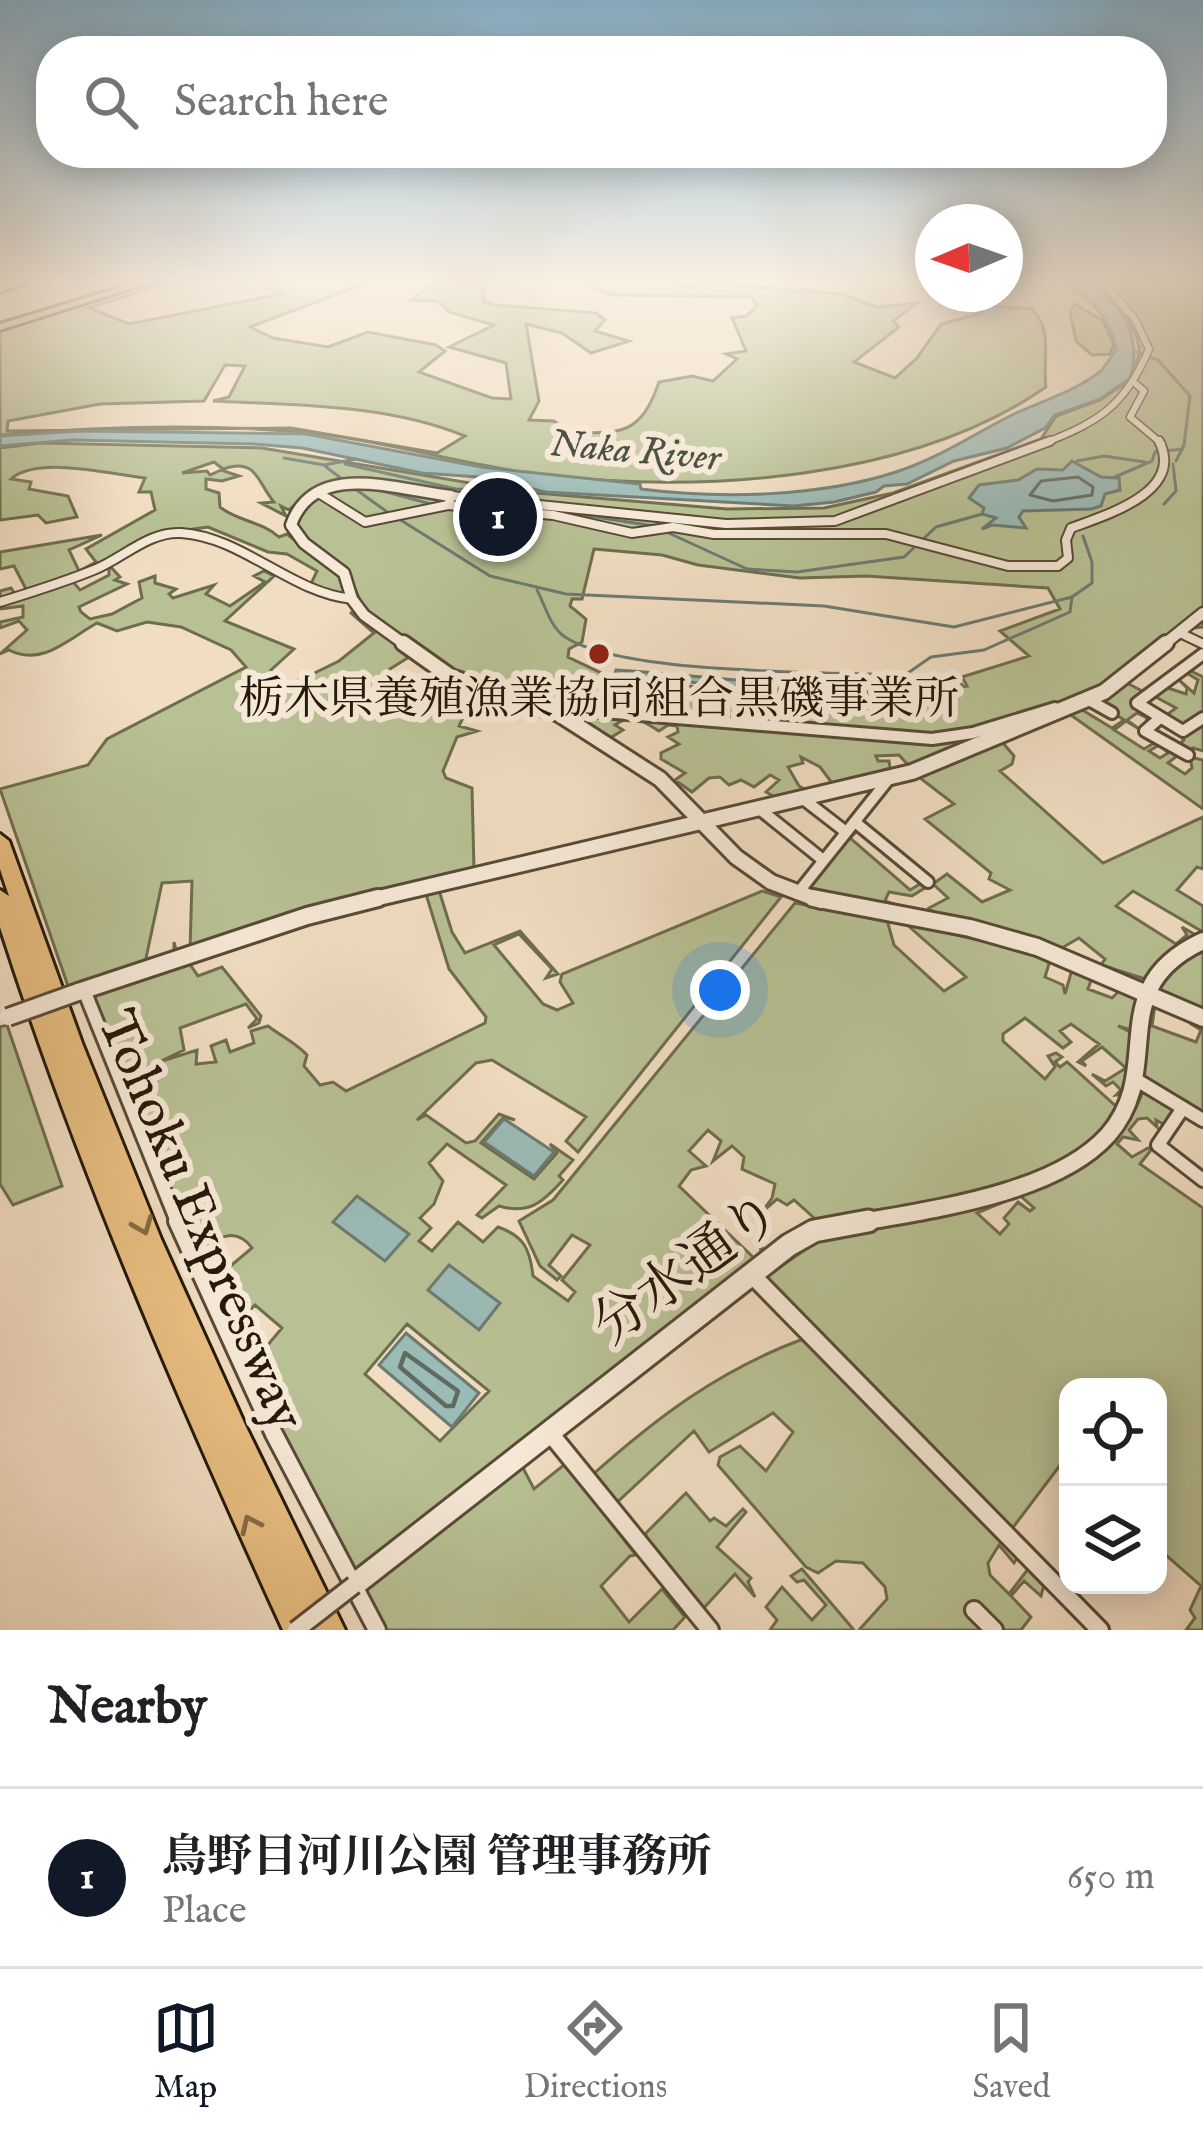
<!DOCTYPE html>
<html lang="en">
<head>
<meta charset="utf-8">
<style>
  :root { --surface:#fff; --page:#f6f6f6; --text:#202124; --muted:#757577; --line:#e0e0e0; --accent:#111827 }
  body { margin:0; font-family:"IM FELL English","Noto Serif JP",serif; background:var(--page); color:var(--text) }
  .controls { position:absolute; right:36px; bottom:36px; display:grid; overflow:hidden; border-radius:24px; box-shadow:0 6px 30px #0003 }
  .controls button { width:108px; height:108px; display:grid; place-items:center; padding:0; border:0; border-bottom:3px solid var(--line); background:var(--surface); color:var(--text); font:60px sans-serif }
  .compass { position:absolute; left:915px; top:204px; width:108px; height:108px; border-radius:50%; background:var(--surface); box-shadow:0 6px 30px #0003; rotate:268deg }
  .you { position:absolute; left:720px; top:990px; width:42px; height:42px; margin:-30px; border:9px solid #fff; border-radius:50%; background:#1a73e8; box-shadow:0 0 0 18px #1a73e833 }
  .badge { display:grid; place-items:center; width:78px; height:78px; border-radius:50%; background:var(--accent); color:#fff; font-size:39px; font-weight:700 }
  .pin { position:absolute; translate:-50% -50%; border:6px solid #fff; box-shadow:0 3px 12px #0006 }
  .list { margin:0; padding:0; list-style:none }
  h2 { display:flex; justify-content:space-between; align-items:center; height:156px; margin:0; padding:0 48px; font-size:51px }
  h2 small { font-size:39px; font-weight:400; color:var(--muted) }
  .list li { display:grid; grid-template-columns:78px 1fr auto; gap:36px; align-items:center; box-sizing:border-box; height:180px; padding:0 48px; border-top:3px solid var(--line) }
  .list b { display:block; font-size:45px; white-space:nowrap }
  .list p { margin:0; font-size:39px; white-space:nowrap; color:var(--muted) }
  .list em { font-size:39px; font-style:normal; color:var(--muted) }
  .icon { flex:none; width:66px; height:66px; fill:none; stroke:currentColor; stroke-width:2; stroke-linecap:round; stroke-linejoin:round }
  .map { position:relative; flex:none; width:1203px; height:1630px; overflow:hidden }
  .search { position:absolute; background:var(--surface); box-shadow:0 6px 30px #0003; left:36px; right:36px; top:36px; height:132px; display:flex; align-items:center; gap:30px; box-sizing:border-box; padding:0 42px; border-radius:48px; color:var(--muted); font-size:45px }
  .sheet { height:336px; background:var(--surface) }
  nav { display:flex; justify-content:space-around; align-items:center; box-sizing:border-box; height:168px; border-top:3px solid var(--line); background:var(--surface); font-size:33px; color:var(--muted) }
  nav a { display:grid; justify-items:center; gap:6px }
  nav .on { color:var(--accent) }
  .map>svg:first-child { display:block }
  .green { fill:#b8c194; stroke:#6e6d4e; stroke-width:3; fill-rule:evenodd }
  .water { fill:#9bbbb7; stroke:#6c7a71; stroke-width:3 }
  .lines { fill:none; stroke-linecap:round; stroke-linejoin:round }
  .shore-far1 { stroke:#606a60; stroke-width:3 }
  .shore { stroke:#606a60; stroke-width:4.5 }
  .stream { stroke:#6c7a71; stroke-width:3 }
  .minor-far4-casing { stroke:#584a36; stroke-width:9 }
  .minor-far3-casing { stroke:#584a36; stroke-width:12 }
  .minor-far2-casing { stroke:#584a36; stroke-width:16 }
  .minor-far1-casing { stroke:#584a36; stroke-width:18 }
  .minor-casing { stroke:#584a36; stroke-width:22 }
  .tertiary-far3-casing { stroke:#584a36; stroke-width:15 }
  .tertiary-far2-casing { stroke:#584a36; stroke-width:20 }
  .tertiary-far1-casing { stroke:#584a36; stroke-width:22 }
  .tertiary-casing { stroke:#584a36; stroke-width:27 }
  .primary-casing { stroke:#251908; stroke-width:6 }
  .motorway-casing { stroke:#251908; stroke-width:6 }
  .minor-far4 { stroke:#f6e9d7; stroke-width:6 }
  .minor-far3 { stroke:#f6e9d7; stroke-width:8 }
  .minor-far2 { stroke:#f6e9d7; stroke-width:10 }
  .minor-far1 { stroke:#f6e9d7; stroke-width:12 }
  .minor { stroke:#f6e9d7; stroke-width:16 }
  .tertiary-far3 { stroke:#f6e9d7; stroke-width:10 }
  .tertiary-far2 { stroke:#f6e9d7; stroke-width:14 }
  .tertiary-far1 { stroke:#f6e9d7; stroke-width:16 }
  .tertiary { stroke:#f6e9d7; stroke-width:21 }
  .primary { fill:#e8be81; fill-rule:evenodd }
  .motorway { fill:#e8be81; fill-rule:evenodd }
  .minor-bridge-casing { stroke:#584a36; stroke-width:22; stroke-linecap:butt }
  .tertiary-bridge-casing { stroke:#584a36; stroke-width:22; stroke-linecap:butt }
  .minor-bridge { stroke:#f6e9d7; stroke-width:16 }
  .tertiary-bridge { stroke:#f6e9d7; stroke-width:16 }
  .oneway { stroke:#866c44 }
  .poi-dot { fill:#8f2418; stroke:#f6e9d7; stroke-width:4.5 }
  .labels { text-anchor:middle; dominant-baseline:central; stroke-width:12; stroke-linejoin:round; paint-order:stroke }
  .far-water-label { font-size:39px; font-style:italic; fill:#4e5245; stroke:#f6e9d7 }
  .poi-label { font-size:45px; fill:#251908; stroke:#f6e9d7 }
  .near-street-label { font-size:54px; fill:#251908; stroke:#f6e9d7 }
</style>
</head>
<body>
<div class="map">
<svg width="1203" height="1630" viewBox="0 0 1203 1630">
  <rect width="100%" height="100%" fill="#f1ddc2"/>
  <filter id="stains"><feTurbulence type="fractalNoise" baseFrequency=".00167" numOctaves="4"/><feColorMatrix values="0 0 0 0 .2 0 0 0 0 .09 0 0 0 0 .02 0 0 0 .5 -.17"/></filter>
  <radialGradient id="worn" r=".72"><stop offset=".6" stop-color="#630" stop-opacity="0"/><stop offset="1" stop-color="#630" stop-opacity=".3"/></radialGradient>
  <g class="green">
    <path d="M151 282H169L89 308 129 324 281 294 251 282H369L250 327 273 338 328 347 368 332 436 345 445 351 419 372 492 398 511 399 506 363 449 347 494 325 449 312 438 301 412 300 433 282H489L482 292 484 302 494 305 596 313 605 320 595 331 629 341 591 353 562 333 526 324 539 401 529 420 554 421 568 432C621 434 641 435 659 382L692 376 713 381 737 359 726 354 746 351 732 318 746 316 757 306 752 297 611 295 583 282H682L680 286 694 287 700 282 842 294 877 307 917 303 893 321 899 327 854 362 895 378 917 358 941 324 978 314 988 306 1032 309C1054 332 1042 358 1046 387 911 481 703 493 543 475 468 466 395 443 319 434 215 423 104 426 0 435V328ZM225 365 245 366 229 397 213 401C296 405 387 404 465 436L437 453 291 428 7 431 8 421 100 404 204 401Z"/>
    <path d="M1094 282H1182L1203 291V627L1182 629 1114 683 997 736 1014 756 1012 764 1000 771 1103 863 1203 817V869L1197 867 1177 890 1203 906V932L1133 891 1116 906 1176 944 1187 935 1182 927 1201 938 1177 946 1145 979 1101 965 1105 959 1079 938 1060 949 938 916 929 908 948 898 933 884 947 874 982 902 1010 890 989 879 991 873 925 819 954 804 920 778 899 755 876 756 878 761H889L890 768 835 787 820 767 801 757 803 763 788 767 799 786 808 791 778 799 766 792 779 780 770 775 754 787 741 780 729 785 720 777 709 778 692 792 675 780 685 773 661 759V753L679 744 668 737 678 732 677 726 668 725 659 731C643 721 633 712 615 725L623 730 607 740 477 688 459 726 477 731 457 737 443 771 446 778 472 788 474 870 190 950 192 881 162 883 145 963 174 954V942L177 954 72 989 68 986 0 789 88 765 107 739 246 667 231 650 181 627 147 622 117 631 97 623C68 639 42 667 9 650L0 654 27 630 19 621 0 628V622L23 617V606L0 609V591L11 588 16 595 27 591 14 566 0 569V552L102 535 69 550 79 571 96 562 86 549 155 510 151 492H139L145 478C115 475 38 455 11 479L31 482 29 489 68 496 77 517 46 523 38 515 0 520V448L41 443 262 448 524 492 727 509 824 508 893 493 1041 439 1056 416 1100 400 1127 382 1140 353 1137 338 1124 311ZM214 462 223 469C257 457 257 482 274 502L261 503 286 516 281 506 289 510 303 497 295 522 306 539 347 572 367 615 458 678 447 708 433 715 390 707 383 698 390 669 414 654 350 612 374 633 339 661 288 686 271 670 294 649 225 621 274 576 264 571 254 576 265 582 230 606 206 594 214 585 173 598 169 594 176 589 155 583V576L139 582 142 598 112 614 90 619 81 612 79 607 127 584 115 580 120 577 109 565V575L80 590 73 582 158 534 208 527 268 552 287 554 317 571 309 588 346 594 341 577 287 534 279 537C261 521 237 521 220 507L219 493 206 489V479L222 481 239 476 221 470 210 475 207 471 182 473ZM594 549 662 555 698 565 800 578 866 576 1048 588 1060 609 1000 631 1029 656 962 677 967 686 908 695 722 690 610 677 568 657 569 649 582 642 586 619 570 606 572 599H582Z"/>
    <path d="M1075 304 1103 321 1114 344 1110 354 1092 355 1076 341 1070 312Z"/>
    <path d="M1189 670 1203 677V751L1193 748 1187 752 1177 746 1184 740 1164 717 1176 708 1152 695 1173 683 1168 688 1186 694 1187 688 1177 678 1194 693 1198 680 1185 672Z"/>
    <path d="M1125 682 1146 693 1133 703 1155 719 1145 726 1147 718 1137 713 1127 720 1139 729 1126 721 1114 730 1144 749 1154 743 1146 734 1161 744 1149 751 1160 758 1168 753 1162 747 1177 756 1168 763 1185 774 1192 768 1190 757 1203 760V809L1068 713 1079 708 1112 728 1124 720 1095 700Z"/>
    <path d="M854 830H859L863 834 856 832 850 838 910 890 923 882 928 886 912 896 889 892 885 901 902 907 809 889Z"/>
    <path d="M438 887 452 932 465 953 520 931 558 974 546 978 552 969 519 934 494 945 543 1004 557 1010 573 1003 560 982 562 974 762 891 781 897 578 1152 566 1141 586 1117 492 1060 476 1063 417 1120 426 1115 466 1143 475 1141 499 1114 515 1120 504 1117 481 1143 534 1179 557 1153 550 1144 573 1160 559 1176 563 1180C543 1202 529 1215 499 1206L482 1218 477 1215 506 1185 447 1144 429 1163 443 1181 434 1204 420 1218 431 1228 419 1241 432 1251 458 1222 483 1242 498 1227C524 1236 530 1249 533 1276L568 1301 575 1292 562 1280 590 1245 572 1235 549 1265 561 1276 557 1280 540 1266 519 1221 553 1200 795 903 887 920 894 945 944 991 966 977 905 923 1051 957 1045 977 1063 985 1065 994 1073 966 1093 975 1088 989 1112 998 1122 988 1128 989 1136 1000 1134 1031 1118 1026 1134 1034 1126 1094 1116 1095 1121 1090 1113 1082 1106 1086 1092 1074 1105 1081 1126 1068 1102 1047 1082 1061 1086 1066 1078 1062 1099 1044 1071 1024 1060 1031 1071 1042 1063 1048 1025 1018 1003 1034V1041L1045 1079 1055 1067 1048 1056 1056 1053 1062 1057 1055 1062 1060 1067 1067 1062 1120 1110 1095 1144 1010 1195 1008 1200 977 1213 1000 1234 1009 1224 1004 1218 1018 1202 1030 1211 1034 1208 1017 1193C1080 1179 1121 1150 1144 1089L1172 1106 1174 1112 1165 1125 1156 1120 1157 1127 1147 1118 1138 1119 1129 1130 1138 1140 1123 1137 1117 1144 1132 1157 1148 1148 1151 1150 1140 1164 1203 1208V1630H1186L1195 1618 1190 1610 1201 1586 1158 1548V1387H1068V1462L1064 1460 1002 1542 1017 1558 1014 1563 999 1545 988 1563 990 1575 1009 1594 1028 1569 1044 1585 1041 1596 1024 1581 1011 1596 1031 1617 1021 1630H859L887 1599 885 1587 863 1563 836 1561 818 1573 806 1567 718 1465 720 1457 740 1446 766 1471 793 1432 773 1413 709 1452 694 1431 613 1506 590 1477C656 1418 719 1370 803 1339L812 1342 764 1278 812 1245 822 1225 794 1200 787 1205 777 1199 762 1212 772 1198 775 1184 742 1169 744 1157 732 1146 713 1161 721 1141 708 1130 689 1151 706 1166 691 1170 679 1186 754 1258 761 1252 760 1245 765 1251 352 1573 255 1381 251 1365 282 1328 255 1305 231 1329 209 1284 252 1248C236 1226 218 1238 198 1248L191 1246 90 994 187 960 198 976 222 967 261 1016 259 1023 248 1028 257 1019 246 1004 180 1028 184 1050 159 1062 197 1050 196 1064 216 1062 211 1046 226 1040 230 1052 254 1043 251 1031 268 1026C281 1036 296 1043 307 1055L304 1066 320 1085 333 1082 346 1091 485 1023 486 1017 449 969 425 891ZM407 1324 489 1391 440 1441 365 1374Z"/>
    <path d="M1203 944V1015L1152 992 1150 984Z"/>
    <path d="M1149 1003 1155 1005 1152 1026 1196 1042 1201 1030 1191 1024 1194 1017 1203 1022V1117L1139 1077Z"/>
    <path d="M7 1025 62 1186 13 1205 0 1184V1027Z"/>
    <path d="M565 1464 636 1555 630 1556 601 1586 629 1622 662 1589 685 1617 673 1630H383L363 1592 423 1536 522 1466 534 1489Z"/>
    <path d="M686 1493 710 1521 714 1518 726 1526 743 1509 746 1512 717 1547 751 1578 748 1582 755 1597 735 1574 702 1610 646 1544V1533Z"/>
    <path d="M802 1569 854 1630H770L777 1620 766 1607 782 1587 812 1620 826 1605 804 1580 797 1582 791 1576Z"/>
  </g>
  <g class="water">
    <path d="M1059 282 1090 284C1125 307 1142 339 1130 378L1100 399 1055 415 1045 428 1007 448 954 461 907 484 884 486 876 492 834 502 794 506 546 492 478 477 422 473 302 448 254 444 73 440 0 446V436L79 431 306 434 481 467 640 484 641 489C721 499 819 497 896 472 937 459 974 434 1012 415 1041 401 1077 391 1102 370L1116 350C1110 318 1090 294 1059 282Z"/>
    <path d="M1072 461 1101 477 1119 478 1120 490 1105 494 1101 506 1091 509 1023 511 1019 517 1026 528 992 525 982 529 996 518 982 514 984 508 969 498 979 485 1018 480 1037 469 1063 470Z"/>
    <path d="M616 670C729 677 844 697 956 677L962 685C847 703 730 686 615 674Z"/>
    <path d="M504 1119 554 1152 534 1176 484 1142Z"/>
    <path d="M357 1196 409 1234 385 1261 333 1222Z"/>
    <path d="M449 1265 500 1303 479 1330 428 1290Z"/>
    <path d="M406 1333 479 1393 452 1427 379 1365Z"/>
  </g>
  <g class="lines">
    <path class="shore-far1" d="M1078 477 1093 487 1092 495 1053 501 1030 495 1041 481Z"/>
    <path class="shore" d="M405 1353 458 1391 453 1406H446L400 1367Z"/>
    <g class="stream">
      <path d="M1134 351 1158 360 1190 396 1184 445 1176 461"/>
      <path d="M284 458 324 465 356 459"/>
      <path d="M1077 461 1104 456 1145 462"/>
      <path d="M345 464 456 489 541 492"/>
      <path d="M325 466 343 480"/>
      <path d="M1115 477 1152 461 1155 452 1183 449"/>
      <path d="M354 488 390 514"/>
      <path d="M375 489 431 504"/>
      <path d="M479 502 499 504"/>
      <path d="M1164 504 1176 491 1173 464"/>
      <path d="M557 511 654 526"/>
      <path d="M399 519 490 576 566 594 824 606 954 627 1072 597"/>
      <path d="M662 530 747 569 797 572 904 557 936 527 982 514"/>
      <path d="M537 590C545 605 550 627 565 637 623 675 830 672 905 675L931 657 984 650 1070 612 1072 597 1092 583V562L1083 536"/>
    </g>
    <defs>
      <g id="minor-far4">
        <path d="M1136 384 1144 391 1130 417 1162 444"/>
        <path d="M1042 444C1099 422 1125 406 1149 349L1135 319 1102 282"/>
      </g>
      <g id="minor-far3">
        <path d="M317 492 365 522 448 505"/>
        <path d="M451 496 448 505 553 515 632 533 673 527 714 534H886L1008 566H1058L1068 558 1066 540 1071 528C1106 515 1185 492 1159 441"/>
        <path d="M451 496 726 524 835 521 1050 441"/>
        <path d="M0 602C32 592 65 582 96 569 124 557 150 531 181 533 243 537 289 592 352 599"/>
        <path d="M1180 633 1203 644"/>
      </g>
      <g id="minor-far2">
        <path d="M1203 654 1137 703 1183 731 1203 718"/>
        <path d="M1089 700 1112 713"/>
        <path d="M559 714 579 710 932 739 973 733 1055 708"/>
        <path d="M1160 718 1145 731 1188 755"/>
        <path d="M802 798 846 832"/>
        <path d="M757 807 823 860"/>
        <path d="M855 822 928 882"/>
        <path d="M797 894 888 780"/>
      </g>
      <g id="minor-far1">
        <path d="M84 990 178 1224"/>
        <path d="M1135 1079 1203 1120"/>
        <path d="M1183 1108 1158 1145 1203 1180"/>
      </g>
      <g id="minor">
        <path d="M177 1221 274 1434 377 1630"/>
        <path d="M751 1274 1100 1630"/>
        <path d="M550 1433 710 1630"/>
        <path d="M974 1610 994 1630"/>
      </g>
      <g id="tertiary-far3">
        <path d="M407 646 364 615 352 599 344 573 304 543 291 525C314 459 398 490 451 496"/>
        <path d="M1162 646 1203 613"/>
      </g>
      <g id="tertiary-far2">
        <path d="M403 643 451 677 559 714 660 779 736 857 771 882 821 901"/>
        <path d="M366 901 912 772 1104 692 1166 643"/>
      </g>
      <g id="tertiary-far1">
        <path d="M813 898 970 928 1037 947 1203 1018"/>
        <path d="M78 992 307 916 378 898"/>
        <path d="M851 1224C927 1210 1054 1195 1108 1135 1167 1068 1101 988 1203 941"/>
      </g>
      <path id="tertiary" d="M354 1585 789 1245 814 1231 868 1221"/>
      <g id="primary">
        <path d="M15 282H28L0 292V286Z"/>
        <path d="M138 282H151L0 330V324Z"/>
      </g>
      <path id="motorway" d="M0 834 9 841 82 1043 161 1239 246 1427 345 1630H283C178 1400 77 1168 0 927V890L9 896 0 869Z"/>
    </defs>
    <use href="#minor-far4" class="minor-far4-casing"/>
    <use href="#minor-far3" class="minor-far3-casing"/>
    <use href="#minor-far2" class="minor-far2-casing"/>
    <use href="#minor-far1" class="minor-far1-casing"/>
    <use href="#minor" class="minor-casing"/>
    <use href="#tertiary-far3" class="tertiary-far3-casing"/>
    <use href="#tertiary-far2" class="tertiary-far2-casing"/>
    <use href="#tertiary-far1" class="tertiary-far1-casing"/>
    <use href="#tertiary" class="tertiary-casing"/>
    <use href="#primary" class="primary-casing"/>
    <use href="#motorway" class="motorway-casing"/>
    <use href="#minor-far4" class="minor-far4"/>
    <use href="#minor-far3" class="minor-far3"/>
    <use href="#minor-far2" class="minor-far2"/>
    <use href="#minor-far1" class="minor-far1"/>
    <use href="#minor" class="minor"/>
    <use href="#tertiary-far3" class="tertiary-far3"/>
    <use href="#tertiary-far2" class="tertiary-far2"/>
    <use href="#tertiary-far1" class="tertiary-far1"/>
    <use href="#tertiary" class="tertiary"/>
    <use href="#primary" class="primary"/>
    <use href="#motorway" class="motorway"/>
    <defs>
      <path id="minor-bridge" d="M296 1630 354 1585"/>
      <path id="tertiary-bridge" d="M8 1017 78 992"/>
    </defs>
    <use href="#minor-bridge" class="minor-bridge-casing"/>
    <use href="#tertiary-bridge" class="tertiary-bridge-casing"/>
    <use href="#minor-bridge" class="minor-bridge"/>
    <use href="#tertiary-bridge" class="tertiary-bridge"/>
  </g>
  <defs><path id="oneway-chevron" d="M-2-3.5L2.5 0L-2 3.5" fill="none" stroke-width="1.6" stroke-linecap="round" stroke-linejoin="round" transform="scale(3)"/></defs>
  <g class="oneway">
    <use href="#oneway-chevron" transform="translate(143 1226) rotate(68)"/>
    <use href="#oneway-chevron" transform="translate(250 1524) rotate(-115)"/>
  </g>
  <linearGradient id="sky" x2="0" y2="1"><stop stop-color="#89b7d4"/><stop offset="0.55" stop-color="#f9f0e4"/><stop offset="1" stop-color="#f9f0e4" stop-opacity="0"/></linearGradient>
  <rect width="1203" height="510" fill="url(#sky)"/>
  <circle class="poi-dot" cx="599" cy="654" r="12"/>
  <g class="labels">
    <g class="far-water-label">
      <text transform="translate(635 452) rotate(5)">Naka River</text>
    </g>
    <g class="poi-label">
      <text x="599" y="700">栃木県養殖漁業協同組合黒磯事業所</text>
    </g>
    <g class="near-street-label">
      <text transform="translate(199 1221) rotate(67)">Tohoku Expressway</text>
      <text transform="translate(688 1271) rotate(-36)">分水通り</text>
    </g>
  </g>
  <rect width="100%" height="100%" filter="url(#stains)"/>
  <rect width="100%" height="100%" fill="url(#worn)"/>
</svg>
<div class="controls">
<button><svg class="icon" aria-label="locate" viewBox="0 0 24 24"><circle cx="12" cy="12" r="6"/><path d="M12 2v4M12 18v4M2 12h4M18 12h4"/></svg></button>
<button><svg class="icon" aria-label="layers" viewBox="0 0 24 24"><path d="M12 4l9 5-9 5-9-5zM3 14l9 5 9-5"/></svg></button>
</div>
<svg class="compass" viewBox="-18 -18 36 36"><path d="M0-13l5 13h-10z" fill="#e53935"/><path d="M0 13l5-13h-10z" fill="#757577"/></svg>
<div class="you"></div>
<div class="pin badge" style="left:498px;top:517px">1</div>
<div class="search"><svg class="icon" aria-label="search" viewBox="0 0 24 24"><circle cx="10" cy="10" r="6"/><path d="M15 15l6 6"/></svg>Search here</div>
</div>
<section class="sheet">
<h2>Nearby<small></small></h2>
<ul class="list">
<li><span class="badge">1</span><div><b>鳥野目河川公園 管理事務所</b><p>Place</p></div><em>650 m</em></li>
</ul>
</section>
<nav>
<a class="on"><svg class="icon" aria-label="map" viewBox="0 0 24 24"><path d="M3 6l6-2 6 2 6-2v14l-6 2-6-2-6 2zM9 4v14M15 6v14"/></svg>Map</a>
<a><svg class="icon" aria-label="directions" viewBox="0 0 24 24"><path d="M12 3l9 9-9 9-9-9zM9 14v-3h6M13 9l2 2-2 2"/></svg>Directions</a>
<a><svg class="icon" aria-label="saved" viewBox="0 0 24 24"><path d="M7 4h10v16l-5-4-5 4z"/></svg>Saved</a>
</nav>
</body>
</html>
